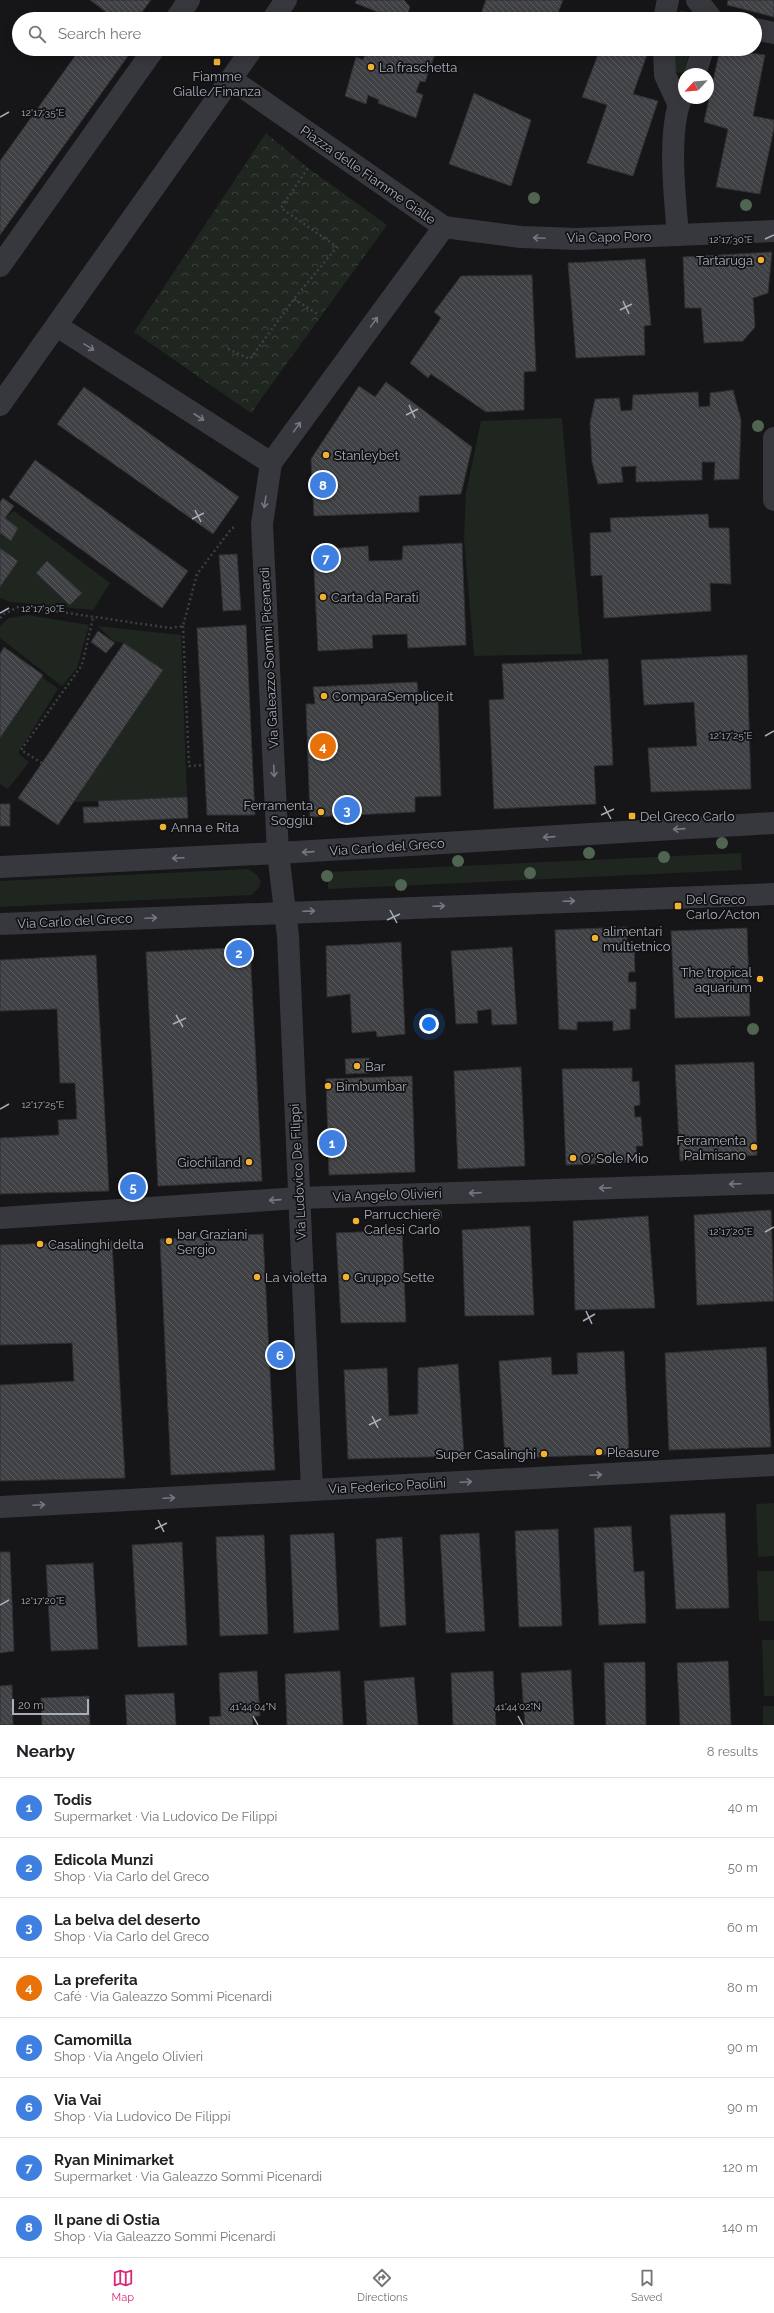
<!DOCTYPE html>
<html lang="en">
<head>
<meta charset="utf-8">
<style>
  :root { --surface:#fff; --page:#f2f2f2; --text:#202124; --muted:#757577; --line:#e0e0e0; --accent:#db2777 }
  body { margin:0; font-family:Raleway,sans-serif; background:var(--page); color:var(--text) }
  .compass { position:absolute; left:678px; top:68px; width:36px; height:36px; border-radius:50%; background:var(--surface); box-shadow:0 2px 10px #0003; rotate:244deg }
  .scale { position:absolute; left:12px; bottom:10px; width:77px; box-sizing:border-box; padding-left:4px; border:2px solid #a8adb8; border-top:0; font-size:11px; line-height:14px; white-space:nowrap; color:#a8adb8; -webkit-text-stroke:3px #111113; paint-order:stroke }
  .you { position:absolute; left:429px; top:1024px; width:14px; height:14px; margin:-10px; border:3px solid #fff; border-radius:50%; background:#1a73e8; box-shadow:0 0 0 6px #1a73e833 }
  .badge { display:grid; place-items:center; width:26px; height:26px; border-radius:50%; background:var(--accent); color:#fff; font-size:13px; font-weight:700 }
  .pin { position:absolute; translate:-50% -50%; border:2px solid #fff; box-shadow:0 1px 4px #0006 }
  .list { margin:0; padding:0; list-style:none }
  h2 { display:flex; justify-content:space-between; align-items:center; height:52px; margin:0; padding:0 16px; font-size:17px }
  h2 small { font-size:13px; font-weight:400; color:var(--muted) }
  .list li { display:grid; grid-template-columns:26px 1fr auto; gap:12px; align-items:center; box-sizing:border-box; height:60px; padding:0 16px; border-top:1px solid var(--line) }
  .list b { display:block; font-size:15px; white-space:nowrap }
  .list p { margin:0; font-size:13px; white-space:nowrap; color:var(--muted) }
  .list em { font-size:13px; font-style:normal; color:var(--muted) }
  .icon { flex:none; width:22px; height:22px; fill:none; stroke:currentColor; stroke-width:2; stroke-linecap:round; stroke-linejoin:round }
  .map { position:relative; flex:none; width:774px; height:1725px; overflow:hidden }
  .search { position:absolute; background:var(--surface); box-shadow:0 2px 10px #0003; left:12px; right:12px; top:12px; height:44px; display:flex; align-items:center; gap:10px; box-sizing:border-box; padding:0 14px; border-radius:22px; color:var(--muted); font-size:15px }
  .sheet { height:532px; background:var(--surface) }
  nav { display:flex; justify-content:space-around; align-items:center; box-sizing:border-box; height:56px; border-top:1px solid var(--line); background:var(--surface); font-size:11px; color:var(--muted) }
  nav a { display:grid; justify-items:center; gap:2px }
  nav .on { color:var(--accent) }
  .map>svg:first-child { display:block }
  .grass { fill:#1e261f }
  .park { fill:url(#park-crowns) }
  .building { fill:url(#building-back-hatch); stroke:#303034 }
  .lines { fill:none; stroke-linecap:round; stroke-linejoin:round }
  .path { stroke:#3d3f44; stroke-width:2.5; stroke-dasharray:2 3; stroke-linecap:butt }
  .minor { stroke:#37383d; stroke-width:22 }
  .tree { fill:#506452 }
  .oneway { stroke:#757881 }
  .ticks { fill:none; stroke:#a8adb8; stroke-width:1.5 }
  .poi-dot { fill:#f2b134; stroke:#111113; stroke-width:1.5 }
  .labels { text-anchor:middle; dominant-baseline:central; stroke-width:3.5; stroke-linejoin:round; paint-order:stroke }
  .poi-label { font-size:13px; fill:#a8adb8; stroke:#111113; text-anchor:start }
  .street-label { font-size:13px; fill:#a8adb8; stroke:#111113 }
  .ticks-label { font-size:10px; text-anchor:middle; fill:#a8adb8; stroke:#111113; stroke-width:3.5; stroke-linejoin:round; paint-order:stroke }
</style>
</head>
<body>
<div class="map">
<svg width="774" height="1725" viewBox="0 0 774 1725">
  <defs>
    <pattern id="park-crowns" width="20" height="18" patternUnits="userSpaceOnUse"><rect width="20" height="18" fill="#1e261f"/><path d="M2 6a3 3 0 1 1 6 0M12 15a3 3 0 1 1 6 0" fill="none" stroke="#3c433d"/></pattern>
    <pattern id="building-back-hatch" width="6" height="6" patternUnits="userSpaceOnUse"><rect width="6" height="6" fill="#404145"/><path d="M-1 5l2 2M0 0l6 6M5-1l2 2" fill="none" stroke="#595a5e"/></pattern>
  </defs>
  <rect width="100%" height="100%" fill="#161618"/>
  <g class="grass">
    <path d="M680 10 698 14 697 19H678Z"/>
    <path d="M671 49H690L684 74 667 70Z"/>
    <path d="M562 418 582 654 474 656 464 539 466 493 481 421Z"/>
    <path d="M14 511 110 583 93 610 11 602 0 598V587L18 561 0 548V533L11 541 18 528 5 518Z"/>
    <path d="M28 615 89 625 77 668 62 686 0 638V626L9 618Z"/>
    <path d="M97 626 181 635 187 797 73 802 163 670 124 643 114 641Z"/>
    <path d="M42 677 58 689 18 753 29 762 8 789 0 784V738Z"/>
    <path d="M741 853 742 870 328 889V872Z"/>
    <path d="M248 869 257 875 261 882 258 889 251 895 0 907V881Z"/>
    <path d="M774 1503V1556L758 1557 756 1504Z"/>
    <path d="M757 1571H774V1621H759Z"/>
    <path d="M762 1640H774V1696H764Z"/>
    <rect x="763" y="1706" width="11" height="19"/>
  </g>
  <path class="park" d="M266 133 308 168 387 225 251 413 134 332Z"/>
  <g class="building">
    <path d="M90 0H151L139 16 144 19H101L106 12Z"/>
    <path d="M357 0H404L410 7 406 19H395L355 3Z"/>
    <path d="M486 0H563L558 13 553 12 549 19H479Z"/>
    <path d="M728 0H774V17L727 5Z"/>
    <path d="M80 49H133L0 235V161Z"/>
    <path d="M364 49H437L425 82 420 81 416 92 423 95 416 118 378 103 379 100 368 95 366 104 345 96 356 57 363 60 367 50Z"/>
    <path d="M600 49H649L633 94 658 101 633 176 587 163 607 105 582 97Z"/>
    <path d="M720 49 765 55 753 116 774 120V128L760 194 716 187 728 129 704 122Z"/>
    <path d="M474 93 531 120 511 186 449 164Z"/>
    <path d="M772 252 768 293 753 298 755 327 743 341 704 343 701 308H685L683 257Z"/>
    <path d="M645 259 651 325 644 326 645 355 576 358 568 263Z"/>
    <path d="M532 275 536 371 524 372V410L486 412 431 374 428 378 410 363 441 318 434 312 461 276Z"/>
    <path d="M386 382 472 447 461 494 419 496V512L314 516 311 459 359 386 375 397Z"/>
    <path d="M84 387 239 497 213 534 57 424Z"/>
    <path d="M733 390 741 420 739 479 714 480 715 462H702V480L636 482V466L621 467 623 482 598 484 592 462 590 423 595 399 619 398 621 411 632 410 633 395 698 392 699 407 710 406V393Z"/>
    <path d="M35 460 188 571 162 608 9 497Z"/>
    <path d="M3 498 14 506 5 518 18 528 11 541 0 533V502Z"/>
    <path d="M708 514 709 528H729L731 584 710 583 711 611 604 618 602 575 591 576 590 533 611 532 610 518Z"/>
    <path d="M462 543 466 645 408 648 407 634 372 635 373 648 318 651 313 550 368 546 369 561 402 560 403 546Z"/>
    <path d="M0 548 18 561 0 587Z"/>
    <path d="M237 554 241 610 223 611 219 555Z"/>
    <path d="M47 561 82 593 70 605 36 573Z"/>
    <path d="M246 625 255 815H207L197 628Z"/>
    <path d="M98 631 115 643 106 653 91 642Z"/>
    <path d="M124 643 163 670 58 825 18 798Z"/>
    <path d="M4 647 43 675 0 738V654Z"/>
    <path d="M747 655 751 789 651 792 648 748 697 746 694 702 644 705 641 660Z"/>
    <path d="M608 659 613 765 594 766 596 804 494 809 489 700 504 699 502 664Z"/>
    <path d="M417 682 419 701H438L441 796 415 797V812L310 817 306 704H315L313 687Z"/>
    <path d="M187 797 188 818 84 823 83 807H99L98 801Z"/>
    <rect x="0" y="804" width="10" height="22"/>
    <path d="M627 927V944H634L635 972H629L628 982H636V1009H630V1029L613 1031V1021L577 1022V1030L559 1029 555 930Z"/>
    <path d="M747 928 750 1016 675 1018 671 931Z"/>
    <path d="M401 942 405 1034 377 1037 376 1031 352 1033 350 994 327 997 326 946Z"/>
    <path d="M250 947 262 1181 158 1186 146 952Z"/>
    <path d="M512 947 517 1024 492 1025 491 1009 477 1011 478 1023 456 1024 451 951Z"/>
    <path d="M96 955 109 1191 0 1194V1138L59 1135 58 1120 77 1119 75 1083H60L57 1009 0 1011V960Z"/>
    <path d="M369 1058V1073L346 1074 345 1059Z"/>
    <path d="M754 1062 757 1155 680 1161 675 1065Z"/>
    <path d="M521 1067 525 1166 458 1169 454 1071Z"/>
    <path d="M632 1068V1082L639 1081 640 1105 634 1106 635 1117H641L643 1146H636L637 1162 566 1165 562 1069Z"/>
    <path d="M412 1076 415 1172 329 1175 326 1079Z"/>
    <path d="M771 1210 774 1301 697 1305 694 1215Z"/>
    <path d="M648 1216 655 1308 575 1310 573 1221Z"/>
    <path d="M530 1226 534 1315 465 1316 462 1230Z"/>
    <path d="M402 1230 406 1322 341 1323 336 1233Z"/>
    <path d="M263 1234 275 1470 171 1475 160 1239Z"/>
    <path d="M112 1241 125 1478 0 1481V1385L74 1381 72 1343 0 1345V1245Z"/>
    <path d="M766 1347 771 1447 669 1450 665 1353Z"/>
    <path d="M624 1351 629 1454 505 1458 499 1361 551 1357 552 1375 578 1374 577 1353Z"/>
    <path d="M458 1364 464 1456 348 1459 344 1370 387 1368 389 1416 418 1414V1368Z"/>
    <path d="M725 1513 729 1608 676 1609 670 1515Z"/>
    <path d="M631 1526 634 1572 644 1571 646 1623 599 1625 594 1528Z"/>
    <path d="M558 1529 562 1626 519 1627 515 1531Z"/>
    <path d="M334 1533 339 1630 294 1633 290 1535Z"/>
    <path d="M479 1533 485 1631 446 1633 440 1535Z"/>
    <path d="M264 1535 268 1634 220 1636 216 1537Z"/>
    <path d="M402 1537 406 1625 380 1627 376 1539Z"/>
    <path d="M182 1542 187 1645 138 1647 132 1545Z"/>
    <path d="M0 1552H10L14 1651 0 1653Z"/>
    <path d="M93 1563 98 1649 51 1651 46 1565Z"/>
    <path d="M728 1661 731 1725H680L677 1663Z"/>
    <path d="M645 1662 646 1725H606L604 1663Z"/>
    <path d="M571 1670 574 1725H525L521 1673Z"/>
    <path d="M257 1671 260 1716H252L253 1725H210L209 1717 221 1716 219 1673Z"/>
    <path d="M340 1671 343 1725H287L285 1674Z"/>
    <path d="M493 1671 496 1725H453L451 1673Z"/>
    <path d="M414 1677 418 1725H367L364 1681Z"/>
    <path d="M12 1685 13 1725H0V1686Z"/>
    <path d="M174 1693 176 1725H127L125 1695Z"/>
    <path d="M89 1696 90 1725H42L41 1698Z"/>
  </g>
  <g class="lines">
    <g class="path">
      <path d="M294 299 319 315"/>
      <path d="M228 349 250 359 294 299 337 247 281 208 308 168"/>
      <path d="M0 618 4 614 20 606 170 628 183 626 197 574 232 528 237 527"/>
      <path d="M183 626 189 766 204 765"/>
      <path d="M42 763 21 750 82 665 93 618"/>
    </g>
    <g class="minor">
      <path d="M697 0 712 19"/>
      <path d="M176 19 189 0"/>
      <path d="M273 19 286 0"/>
      <path d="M664 19 668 0"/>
      <path d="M755 29 774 33"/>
      <path d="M664 49 665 75 678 103"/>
      <path d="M695 74 703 49"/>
      <path d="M444 227 521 237 577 239 774 231"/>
      <path d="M678 235C675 199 666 123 684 93"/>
      <path d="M0 266 154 49"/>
      <path d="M57 326 271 463 444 227 231 79"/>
      <path d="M0 405 252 49"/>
      <path d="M774 438V500"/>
      <path d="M271 463 262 524 278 853 288 936 312 1490"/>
      <path d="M0 867 278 853 774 823"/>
      <path d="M0 924 774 894"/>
      <path d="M0 1218 299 1198 774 1183"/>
      <path d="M0 1507 774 1465"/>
    </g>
  </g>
  <g class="tree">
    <circle cx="534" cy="198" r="6"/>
    <circle cx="746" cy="205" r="6"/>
    <circle cx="758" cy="426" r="6"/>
    <circle cx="722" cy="843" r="6"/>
    <circle cx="589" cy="853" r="6"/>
    <circle cx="664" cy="857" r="6"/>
    <circle cx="458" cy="861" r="6"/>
    <circle cx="530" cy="873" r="6"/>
    <circle cx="327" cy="876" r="6"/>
    <circle cx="401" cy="885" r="6"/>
    <circle cx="753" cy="1029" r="6"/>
    <circle cx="436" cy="1215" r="6"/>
  </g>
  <defs><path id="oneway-shaft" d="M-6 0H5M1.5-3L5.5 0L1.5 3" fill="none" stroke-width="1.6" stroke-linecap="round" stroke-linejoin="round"/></defs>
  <g class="oneway">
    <use href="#oneway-shaft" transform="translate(539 238) rotate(-177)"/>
    <use href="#oneway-shaft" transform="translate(374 322) rotate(-54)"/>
    <use href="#oneway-shaft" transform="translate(89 347) rotate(32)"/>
    <use href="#oneway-shaft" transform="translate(199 417) rotate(33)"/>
    <use href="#oneway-shaft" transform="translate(297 427) rotate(-54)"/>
    <use href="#oneway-shaft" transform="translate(265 502) rotate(99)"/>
    <use href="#oneway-shaft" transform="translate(274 771) rotate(87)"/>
    <use href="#oneway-shaft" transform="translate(679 829) rotate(176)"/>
    <use href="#oneway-shaft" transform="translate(549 837) rotate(176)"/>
    <use href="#oneway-shaft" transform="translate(308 852) rotate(176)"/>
    <use href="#oneway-shaft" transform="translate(178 858) rotate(177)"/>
    <use href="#oneway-shaft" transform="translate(569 901) rotate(-2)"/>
    <use href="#oneway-shaft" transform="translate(439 906) rotate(-2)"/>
    <use href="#oneway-shaft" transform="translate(309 911) rotate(-2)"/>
    <use href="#oneway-shaft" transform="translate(151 918) rotate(-3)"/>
    <use href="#oneway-shaft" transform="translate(735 1184) rotate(178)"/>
    <use href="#oneway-shaft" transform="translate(605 1188) rotate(178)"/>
    <use href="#oneway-shaft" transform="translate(475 1193) rotate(178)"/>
    <use href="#oneway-shaft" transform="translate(275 1200) rotate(176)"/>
    <use href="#oneway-shaft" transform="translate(596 1475) rotate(-3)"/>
    <use href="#oneway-shaft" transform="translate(466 1482) rotate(-3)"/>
    <use href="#oneway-shaft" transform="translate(169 1498) rotate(-3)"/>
    <use href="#oneway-shaft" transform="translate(39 1505) rotate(-3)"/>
  </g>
  <path class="ticks" d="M0 117 9 112M765 239 774 235M623 301 629 314M620 310 632 304M409 405 415 418M406 415 418 409M195 510 201 522M192 519 204 513M0 613 9 608M765 736 774 731M604 806 611 819M601 815 614 809M390 910 397 923M387 920 400 914M176 1015 183 1027M173 1024 186 1018M0 1109 9 1104M765 1232 774 1227M586 1311 592 1324M583 1321 595 1314M372 1416 378 1428M369 1425 381 1419M158 1520 164 1532M155 1529 167 1523M0 1605 9 1600M253 1716 258 1725M518 1716 523 1725"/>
  <g class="poi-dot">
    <rect x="213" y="58" width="8" height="8" rx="2"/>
    <circle cx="371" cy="67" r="4"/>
    <circle cx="761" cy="260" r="4"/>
    <circle cx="326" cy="455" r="4"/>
    <circle cx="323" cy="597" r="4"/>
    <circle cx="324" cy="696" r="4"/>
    <circle cx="321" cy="812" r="4"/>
    <rect x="628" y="812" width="8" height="8" rx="2"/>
    <circle cx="163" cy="827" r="4"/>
    <rect x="674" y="902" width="8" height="8" rx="2"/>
    <circle cx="595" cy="938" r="4"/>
    <circle cx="760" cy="979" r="4"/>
    <circle cx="357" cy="1066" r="4"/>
    <circle cx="328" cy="1086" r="4"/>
    <circle cx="754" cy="1147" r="4"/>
    <circle cx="573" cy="1158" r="4"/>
    <circle cx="249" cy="1162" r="4"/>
    <circle cx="356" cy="1221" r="4"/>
    <circle cx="169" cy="1241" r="4"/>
    <circle cx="40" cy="1244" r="4"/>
    <circle cx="257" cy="1277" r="4"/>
    <circle cx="346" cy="1277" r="4"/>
    <circle cx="599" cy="1452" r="4"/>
    <circle cx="544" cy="1454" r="4"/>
  </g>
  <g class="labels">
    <g class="poi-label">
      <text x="379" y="67">La fraschetta</text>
      <text x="217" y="76" text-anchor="middle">Fiamme<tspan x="217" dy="15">Gialle/Finanza</tspan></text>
      <text x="753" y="260" text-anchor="end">Tartaruga</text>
      <text x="334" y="455">Stanleybet</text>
      <text x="331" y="597">Carta da Parati</text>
      <text x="332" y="696">ComparaSemplice.it</text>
      <text x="313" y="805" text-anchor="end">Ferramenta<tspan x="313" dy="15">Soggiu</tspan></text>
      <text x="640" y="816">Del Greco Carlo</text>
      <text x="171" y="827">Anna e Rita</text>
      <text x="686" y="899">Del Greco<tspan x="686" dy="15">Carlo/Acton</tspan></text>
      <text x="603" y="931">alimentari<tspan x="603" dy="15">multietnico</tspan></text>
      <text x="752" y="972" text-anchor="end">The tropical<tspan x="752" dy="15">aquarium</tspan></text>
      <text x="365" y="1066">Bar</text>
      <text x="336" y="1086">Bimbumbar</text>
      <text x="746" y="1140" text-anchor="end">Ferramenta<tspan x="746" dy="15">Palmisano</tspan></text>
      <text x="581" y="1158">O' Sole Mio</text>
      <text x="241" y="1162" text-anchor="end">Giochiland</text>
      <text x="364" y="1214">Parrucchiere<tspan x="364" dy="15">Carlesi Carlo</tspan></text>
      <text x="177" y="1234">bar Graziani<tspan x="177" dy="15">Sergio</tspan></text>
      <text x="48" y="1244">Casalinghi delta</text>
      <text x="265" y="1277">La violetta</text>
      <text x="354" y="1277">Gruppo Sette</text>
      <text x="607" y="1452">Pleasure</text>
      <text x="536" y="1454" text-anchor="end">Super Casalinghi</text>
    </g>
    <g class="street-label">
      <text transform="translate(368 175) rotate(35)">Piazza delle Fiamme Gialle</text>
      <text transform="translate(609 237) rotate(-1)">Via Capo Poro</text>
      <text transform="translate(269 658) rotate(-93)">Via Galeazzo Sommi Picenardi</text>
      <text transform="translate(387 847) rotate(-4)">Via Carlo del Greco</text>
      <text transform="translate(75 921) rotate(-3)">Via Carlo del Greco</text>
      <text transform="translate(298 1172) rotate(-93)">Via Ludovico De Filippi</text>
      <text transform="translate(387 1195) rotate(-2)">Via Angelo Olivieri</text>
      <text transform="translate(387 1486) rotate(-3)">Via Federico Paolini</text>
    </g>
  </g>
  <g class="ticks-label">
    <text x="43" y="116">12°17'35"E</text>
    <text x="731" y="243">12°17'30"E</text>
    <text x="43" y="612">12°17'30"E</text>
    <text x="731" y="739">12°17'25"E</text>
    <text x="43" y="1108">12°17'25"E</text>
    <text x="731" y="1235">12°17'20"E</text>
    <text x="43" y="1604">12°17'20"E</text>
    <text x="253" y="1710">41°44'04"N</text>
    <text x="518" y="1710">41°44'02"N</text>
  </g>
</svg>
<svg class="compass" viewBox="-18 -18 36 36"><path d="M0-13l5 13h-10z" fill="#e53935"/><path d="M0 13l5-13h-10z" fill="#757577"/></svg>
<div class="scale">20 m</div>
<div class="you"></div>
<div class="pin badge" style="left:332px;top:1143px;background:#3f7fe0">1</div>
<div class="pin badge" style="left:239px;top:953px;background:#3f7fe0">2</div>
<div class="pin badge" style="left:347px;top:810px;background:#3f7fe0">3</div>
<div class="pin badge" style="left:323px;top:746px;background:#e8710a">4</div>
<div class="pin badge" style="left:133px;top:1187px;background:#3f7fe0">5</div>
<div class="pin badge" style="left:280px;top:1355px;background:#3f7fe0">6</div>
<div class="pin badge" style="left:326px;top:558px;background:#3f7fe0">7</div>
<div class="pin badge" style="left:323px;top:485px;background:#3f7fe0">8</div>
<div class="search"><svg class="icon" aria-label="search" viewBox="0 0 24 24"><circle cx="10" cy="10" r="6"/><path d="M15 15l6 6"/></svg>Search here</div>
</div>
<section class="sheet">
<h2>Nearby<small>8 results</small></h2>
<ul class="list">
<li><span class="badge" style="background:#3f7fe0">1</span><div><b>Todis</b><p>Supermarket · Via Ludovico De Filippi</p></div><em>40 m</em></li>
<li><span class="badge" style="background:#3f7fe0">2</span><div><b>Edicola Munzi</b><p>Shop · Via Carlo del Greco</p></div><em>50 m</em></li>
<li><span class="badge" style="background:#3f7fe0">3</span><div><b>La belva del deserto</b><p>Shop · Via Carlo del Greco</p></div><em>60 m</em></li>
<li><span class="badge" style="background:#e8710a">4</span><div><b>La preferita</b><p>Café · Via Galeazzo Sommi Picenardi</p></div><em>80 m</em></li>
<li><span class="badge" style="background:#3f7fe0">5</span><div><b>Camomilla</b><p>Shop · Via Angelo Olivieri</p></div><em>90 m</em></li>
<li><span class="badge" style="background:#3f7fe0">6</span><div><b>Via Vai</b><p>Shop · Via Ludovico De Filippi</p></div><em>90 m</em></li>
<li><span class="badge" style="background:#3f7fe0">7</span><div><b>Ryan Minimarket</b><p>Supermarket · Via Galeazzo Sommi Picenardi</p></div><em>120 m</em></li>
<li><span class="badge" style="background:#3f7fe0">8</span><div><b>Il pane di Ostia</b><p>Shop · Via Galeazzo Sommi Picenardi</p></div><em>140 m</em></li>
</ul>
</section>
<nav>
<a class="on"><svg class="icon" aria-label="map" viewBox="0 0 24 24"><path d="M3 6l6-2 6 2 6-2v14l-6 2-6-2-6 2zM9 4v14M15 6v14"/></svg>Map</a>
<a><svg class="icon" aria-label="directions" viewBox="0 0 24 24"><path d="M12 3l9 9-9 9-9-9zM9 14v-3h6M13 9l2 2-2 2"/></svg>Directions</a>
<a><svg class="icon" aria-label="saved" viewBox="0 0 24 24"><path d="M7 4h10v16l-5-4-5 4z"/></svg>Saved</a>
</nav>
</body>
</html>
